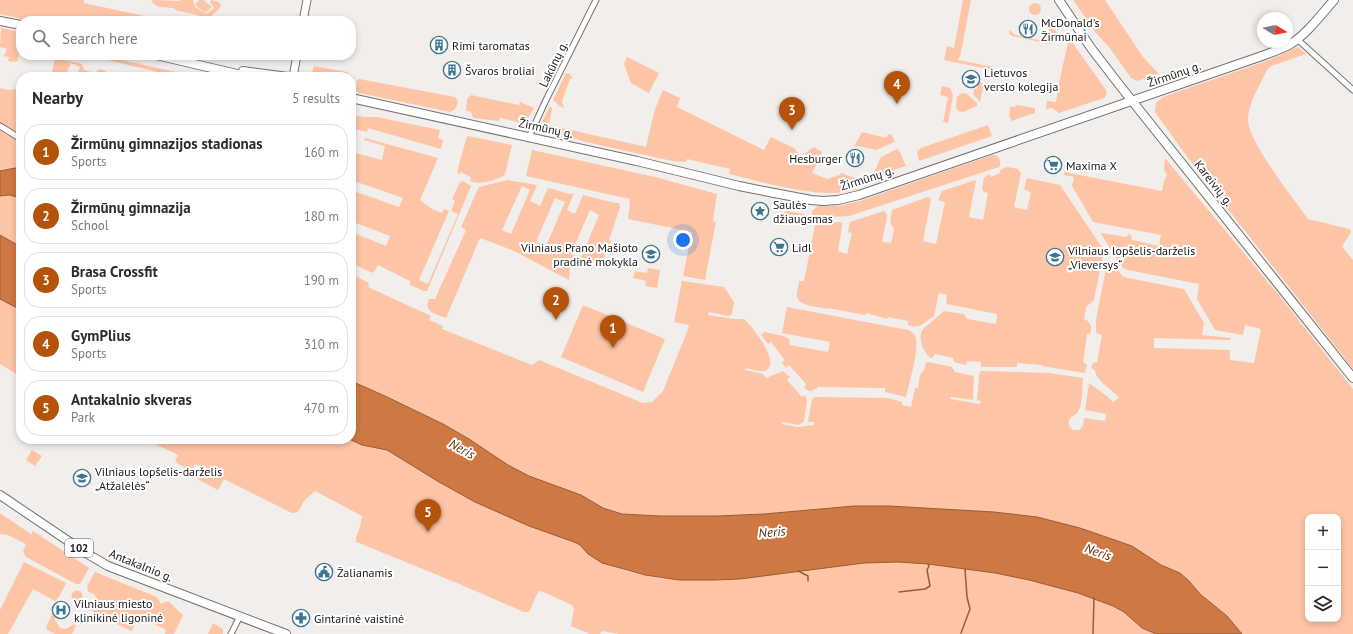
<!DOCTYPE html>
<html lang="en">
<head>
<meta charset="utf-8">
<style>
  :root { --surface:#fff; --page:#f2f2f3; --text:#2b2b33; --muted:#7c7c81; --line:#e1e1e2; --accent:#b45309 }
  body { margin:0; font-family:"PT Sans",sans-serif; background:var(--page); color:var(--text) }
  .controls { position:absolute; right:12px; bottom:12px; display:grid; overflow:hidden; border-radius:8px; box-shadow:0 2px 6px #0003 }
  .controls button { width:36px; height:36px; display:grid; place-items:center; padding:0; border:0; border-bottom:1px solid var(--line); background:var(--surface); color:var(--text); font:20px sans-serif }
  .compass { position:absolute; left:1257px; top:12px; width:36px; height:36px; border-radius:50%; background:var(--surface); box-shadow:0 2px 6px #0003; rotate:100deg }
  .you { position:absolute; left:683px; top:240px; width:14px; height:14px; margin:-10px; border:3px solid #fff; border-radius:50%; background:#1a73e8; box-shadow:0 0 0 6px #1a73e833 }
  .badge { display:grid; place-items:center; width:26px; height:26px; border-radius:50%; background:var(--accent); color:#fff; font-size:13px; font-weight:700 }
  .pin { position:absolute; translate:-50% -33px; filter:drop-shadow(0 1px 2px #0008) }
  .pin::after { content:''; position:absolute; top:21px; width:14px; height:12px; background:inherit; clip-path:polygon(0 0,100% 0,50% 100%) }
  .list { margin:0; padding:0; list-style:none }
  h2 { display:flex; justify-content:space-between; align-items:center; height:52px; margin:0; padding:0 16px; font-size:17px }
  h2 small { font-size:13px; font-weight:400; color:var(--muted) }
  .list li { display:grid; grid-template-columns:26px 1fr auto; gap:12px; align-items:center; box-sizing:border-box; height:56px; margin:0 8px 8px; padding:0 8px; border:1px solid var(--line); border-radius:16px }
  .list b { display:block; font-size:15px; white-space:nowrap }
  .list p { margin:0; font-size:13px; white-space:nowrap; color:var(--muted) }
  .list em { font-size:13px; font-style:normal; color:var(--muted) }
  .icon { flex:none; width:22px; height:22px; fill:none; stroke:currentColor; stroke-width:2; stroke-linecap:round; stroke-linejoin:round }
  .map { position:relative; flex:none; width:1353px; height:634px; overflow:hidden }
  .search { position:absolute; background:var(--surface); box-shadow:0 2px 6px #0003; left:16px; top:16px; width:340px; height:44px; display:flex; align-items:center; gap:10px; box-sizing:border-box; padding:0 14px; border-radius:16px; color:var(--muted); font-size:15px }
  .panel { position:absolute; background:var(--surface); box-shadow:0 2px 6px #0003; left:16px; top:72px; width:340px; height:372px; border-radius:16px }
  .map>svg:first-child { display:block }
  .green { fill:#fdc4a6; fill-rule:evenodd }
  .water { fill:#ce7844; stroke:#985c37 }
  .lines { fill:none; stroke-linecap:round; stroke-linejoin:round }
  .stream { stroke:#985c37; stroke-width:1.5 }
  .street-casing { stroke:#74716f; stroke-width:7 }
  .secondary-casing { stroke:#74716f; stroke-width:9 }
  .primary-casing { stroke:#74716f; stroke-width:10 }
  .street { stroke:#fff; stroke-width:5 }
  .secondary { stroke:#fff; stroke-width:7 }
  .primary { stroke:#fff; stroke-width:8 }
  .labels { text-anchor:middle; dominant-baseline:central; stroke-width:4; stroke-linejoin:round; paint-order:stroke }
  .shield { fill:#fff; stroke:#5f5e5d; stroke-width:1 }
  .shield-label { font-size:11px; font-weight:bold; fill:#1a1918 }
  .poi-label { font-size:12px; fill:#1a1918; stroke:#fff; text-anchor:start }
  .street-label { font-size:12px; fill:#1a1918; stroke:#fff }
  .water-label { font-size:13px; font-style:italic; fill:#642c02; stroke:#fff }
</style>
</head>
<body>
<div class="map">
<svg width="1353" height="634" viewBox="0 0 1353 634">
  <rect width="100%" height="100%" fill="#f2eeec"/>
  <g class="green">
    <path d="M0 0H84V3L144 16V21H30L0 14Z"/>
    <path d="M151 0 180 1 181 0H193L195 7 206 14 214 8 210 2 211 0 219 2 221 5 220 8 210 17H203L194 14 178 11 173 8 159 7 154 4Z"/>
    <path d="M199 0H203L212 7 205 13 195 5Z"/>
    <path d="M963 0H971L960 57H959L958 60 993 67V70L944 60 947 46 954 48Z"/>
    <path d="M1073 0H1105L1143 57 1159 74 1137 81 1131 78 1109 47 1096 33Z"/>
    <circle cx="1035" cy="9" r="6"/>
    <path d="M1050 24 1058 34 1057 36H1052L1050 44 1013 36 1009 34 1010 30 1015 35 1039 40 1043 37 1048 38Z"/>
    <path d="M1 28 21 32V46L17 62 8 61 9 57 4 56 7 49 0 47Z"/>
    <path d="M1069 38 1106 90 1107 94 1104 98 1059 113 1052 108 1046 109 1047 101 1056 102 1059 83Z"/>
    <path d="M1298 47 1306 54 1271 66 1267 70C1260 85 1248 103 1248 119 1248 142 1294 199 1308 219L1349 229 1351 231C1349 238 1344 241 1342 247L1353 260V369L1188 158 1155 112 1156 103 1163 97 1269 60Z"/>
    <path d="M87 55H98L199 77H178Z"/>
    <path d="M627 57 659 73 649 93 631 83 624 64Z"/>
    <path d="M55 58 82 64 84 70 95 73 99 69 106 71 103 77H76L80 67 71 63 65 77H51Z"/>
    <path d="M314 66 347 72 350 77H325L312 73Z"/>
    <path d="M566 73 570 74 572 78V79H570L562 101 564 108 559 106 557 103 553 100Z"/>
    <path d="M359 79 455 97 458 101C457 107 455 110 450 112L359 93 356 90 357 80Z"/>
    <path d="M978 82 984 84 980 102 973 94 974 89H977Z"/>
    <path d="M942 86 950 88 953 95 948 123 943 122 948 97 940 95Z"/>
    <path d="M0 88C9 91 13 90 21 88V169L15 168 0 171Z"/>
    <path d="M663 90 680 98 677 107 764 150 771 137 794 148 801 158 806 155 805 153 814 147 822 152 812 173 827 179 840 175 841 173 860 180 861 185C842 206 755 180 729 174L730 169 687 159 686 162 672 161 586 142 570 137 541 130V124L550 106 552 109 549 125 646 147 655 109Z"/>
    <path d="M962 93 967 94 977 103V106L963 112 958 111 956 106 957 97Z"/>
    <path d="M471 95 519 105 520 102 534 108 526 122 522 123 500 118 499 121 473 118 471 112 466 111 467 99Z"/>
    <path d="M1016 105 1035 108V113L1011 121 1010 117H1009L1010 107H1015Z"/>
    <path d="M351 115 364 117H377L440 130 438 138 443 140 441 149 368 128 367 132 351 128Z"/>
    <path d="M988 125 992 136 919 161 917 152 921 148Z"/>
    <path d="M862 132 886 138 888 134 892 135 895 142 876 150 858 146 854 147Z"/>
    <path d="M467 136 512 145 505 175C495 181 480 185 470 181L471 177 461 172 459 175 457 172Z"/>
    <path d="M365 138 438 158 420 200 432 209 442 213 444 209 449 211 419 280 428 284 458 214 451 211 455 201 452 199 460 182 463 181 471 186 427 291H424L410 285V281L378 265 373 273 351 263V232L386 246 390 236 351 221V190L399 207 403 198 351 180V170L355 159 351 158V152L382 160 385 146 364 140Z"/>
    <path d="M897 149 899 150 906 166 872 177 881 157Z"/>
    <path d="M532 150 655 177 717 194 713 221 716 222 705 280 683 276 692 232 628 219 630 205 629 203 630 199 526 176Z"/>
    <path d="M992 155H995C999 156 1002 163 999 167L849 216 817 218 812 214V211L818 206H838L860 201Z"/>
    <path d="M1165 158 1278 294 1353 389V634H1242L1227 616 1200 594 1189 581 1180 573 1161 565 1132 546 1080 528 1037 517 994 512 889 506H854L764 514 717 516H660L622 514 603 508 581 495 529 476 508 465 469 439 443 424 385 396 351 381V274L369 283 368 287 431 316 429 320 443 326 442 329 532 365 539 360 643 403 652 402 663 391 687 332 689 325 674 322 682 281 724 287 734 302 732 314 728 316 709 312 708 315 734 319H744C751 325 784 365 764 371 759 372 751 369 746 368L745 370 763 374 766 378 783 371 790 377 787 380 802 397 805 395 807 401 804 422 798 425 782 422V424L798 427 814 425V422H809L808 421 812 399 815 397 888 398 902 402V405L911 407 915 388H918L920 375 924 370 926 363 928 362 952 367 955 372 974 376 973 400 951 397 950 399 980 404 981 401 977 400 979 375 981 371 1049 373 1083 378C1082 387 1083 402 1079 410 1077 416 1070 415 1069 421 1068 425 1070 427 1073 430H1079L1083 426 1084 418 1105 421 1106 414 1085 410 1089 383 1108 397 1113 402 1119 398C1112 389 1095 380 1095 370L1091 368 1093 363 1097 362 1102 335 1096 333V320L1107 263 1108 261 1111 262 1123 277 1184 289 1204 323 1202 335 1231 338 1230 340 1154 338V348L1230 350V360L1254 363 1261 329 1245 325 1243 335 1215 330 1197 299 1199 284 1128 270 1123 268 1101 234 1102 233 1127 237 1128 234 1132 236 1131 240H1133L1159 246 1161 235 1093 222 1072 186 1074 177 1064 175V172L1162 191 1164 181 1167 175 1164 170ZM1308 517H1338V619H1308Z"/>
    <path d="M1007 167 1018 169 1021 173 1014 207 1027 210 1031 193 1024 189 1027 178 1060 185 1103 249V255L1094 300 1086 307 1084 319C1090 321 1093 327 1090 334H1087L1083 362 1087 365 1085 373 1042 366V365L1017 363V367H981V362L967 361 966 365 954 362 953 358 935 354 932 358 929 357C923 350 917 337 923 329L944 311 964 314 967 319 996 324 997 314 947 304 946 303 947 295 939 293 934 316C924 322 920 330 908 325V321L888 317 887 319 867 313 865 315 828 308 827 309C820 307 799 306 797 297 796 293 799 285 799 281H804L815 225H814L818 222H839L842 223V226L838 251 847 254 852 233 848 232 850 222 884 211 886 213 887 217 882 242 891 243 894 229 890 222 892 210 928 197 931 199 923 241 936 244 945 202 938 200 942 191 976 180 969 217 983 220 988 193 984 192 982 189 984 178 989 174 991 177 1000 173V170Z"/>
    <path d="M507 180 537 185 530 201 540 206 548 188 570 194 574 193 567 210 575 214 583 195 615 203H619L620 207 609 240 611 241 609 247H607L602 266 581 258 599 215 590 210 571 254 578 257 576 262 573 261 571 265 574 267H570L569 280 512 250 480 238 446 318C436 314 423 312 429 299H435L466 230 461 227 477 191 479 187ZM522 186 530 190 511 234 502 230ZM555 198 565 202 546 246 536 242Z"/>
    <path d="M9 195 21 198V247L0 235V196Z"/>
    <path d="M786 211 805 214 803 221 777 216Z"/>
    <path d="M648 268 660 270 657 288 645 286 646 281 633 278 635 271 647 273Z"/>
    <path d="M0 299 21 310V377L0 364Z"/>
    <path d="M583 305 665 339 643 392 561 357Z"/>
    <path d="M787 307 908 330C912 332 915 334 916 339 919 349 909 385 906 397L885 392V388L817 387V389H813V391H809L804 388 806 384 789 365 786 368 782 363 785 360 771 342 768 344 761 335 764 332 783 336 789 339 790 345 828 352 830 342 782 333Z"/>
    <path d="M145 439H349L362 445 387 450 475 502 493 510 574 542C585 548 592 558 604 563 673 592 749 577 820 568 846 564 873 561 899 562 926 563 952 567 978 571 1019 577 1060 585 1099 600 1107 603 1116 607 1124 612 1130 616 1135 623 1142 628 1146 631 1151 632 1156 634H619L602 631 600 634H590L571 626 574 609 572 605 541 591 538 592 529 612H524L457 583 359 543 356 542V537L360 527 362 516 315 491C312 494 308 497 305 500 300 505 302 513 292 513L224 479 218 490 197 479 202 468 195 464 191 471 175 462 178 455Z"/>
    <path d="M32 450 42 456 35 466 26 460Z"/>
    <path d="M0 513 31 534 33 531 89 568 80 584H76L26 557 23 552 26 544 8 535 0 534Z"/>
    <path d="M24 562 66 583 59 597 55 601 33 589 8 634H0V610Z"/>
    <path d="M95 572 157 597 161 604 168 601 183 615 174 634H165L166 630 153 623 152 620 147 617 144 620 138 618C134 622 135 627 131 631L90 610 89 609 96 596 88 591 87 586Z"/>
    <circle cx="77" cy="596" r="5.5"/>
    <path d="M53 613 56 614 55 620 60 628 66 629 74 624 76 626 72 634H55L47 630 46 627Z"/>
    <path d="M213 623 223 629V634H208Z"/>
  </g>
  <g class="water">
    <path d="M15 168 21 169V198L9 195 0 196V171Z"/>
    <path d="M0 235 21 247V310L0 299Z"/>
    <path d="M351 381 385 396 443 424 469 439 508 465 529 476 581 495 603 508 622 514 660 516H717L764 514 854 506H889L994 512 1037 517 1080 528 1132 546 1161 565 1180 573 1189 581 1200 594 1227 616 1242 634H1156L1142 628 1124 612 1113 606 1078 593 1029 580 995 573 928 564 898 562 864 563 740 579 715 580H679L645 575 602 563 588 554 580 545 574 542 529 526 475 502 439 482 387 450 362 445 349 439H351Z"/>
  </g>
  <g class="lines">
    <g class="stream">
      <path d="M798 571 808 576V581"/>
      <path d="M899 592 925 589 930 586 927 570 929 566 928 564"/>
      <path d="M961 633 970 609 967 597 965 569"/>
      <path d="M1093 634 1094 598"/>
    </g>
    <defs>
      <g id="street">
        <path d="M1297 39 1353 90"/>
        <path d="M0 126 21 139"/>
        <path d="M529 137 546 100 596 0"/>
        <path d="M231 634 240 616"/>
      </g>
      <g id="secondary">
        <path d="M303 21 307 0"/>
        <path d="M293 77 297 55"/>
      </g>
      <g id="primary">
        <path d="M1059 0 1091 48 1121 87 1353 378"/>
        <path d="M0 21 21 25"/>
        <path d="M156 55 250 77"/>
        <path d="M243 71 288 77"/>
        <path d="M351 98 637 161 739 186 769 192 811 200 823 201 838 200 859 195 1259 57C1269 53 1280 50 1289 45 1307 34 1320 16 1334 0"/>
        <path d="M0 495 86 553 108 566 286 634"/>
      </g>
    </defs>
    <use href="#street" class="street-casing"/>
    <use href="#secondary" class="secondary-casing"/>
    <use href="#primary" class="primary-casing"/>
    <use href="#street" class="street"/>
    <use href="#secondary" class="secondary"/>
    <use href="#primary" class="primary"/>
  </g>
  <defs>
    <symbol id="restaurant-ring" viewBox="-11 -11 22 22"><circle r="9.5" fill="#fff" stroke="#3c758f" stroke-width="1.5"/><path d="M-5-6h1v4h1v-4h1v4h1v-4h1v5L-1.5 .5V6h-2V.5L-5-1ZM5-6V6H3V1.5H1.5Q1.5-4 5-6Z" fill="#3c758f"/></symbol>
    <symbol id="building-ring" viewBox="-11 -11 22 22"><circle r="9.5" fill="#fff" stroke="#3c758f" stroke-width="1.5"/><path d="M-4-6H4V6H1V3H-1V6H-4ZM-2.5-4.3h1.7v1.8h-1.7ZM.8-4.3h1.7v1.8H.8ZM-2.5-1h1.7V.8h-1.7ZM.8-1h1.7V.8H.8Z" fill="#3c758f"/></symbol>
    <symbol id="university-ring" viewBox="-11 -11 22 22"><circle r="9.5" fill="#fff" stroke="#3c758f" stroke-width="1.5"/><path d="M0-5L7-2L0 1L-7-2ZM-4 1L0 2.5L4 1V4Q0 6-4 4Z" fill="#3c758f"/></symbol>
    <symbol id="supermarket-ring" viewBox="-11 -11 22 22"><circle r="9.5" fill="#fff" stroke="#3c758f" stroke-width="1.5"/><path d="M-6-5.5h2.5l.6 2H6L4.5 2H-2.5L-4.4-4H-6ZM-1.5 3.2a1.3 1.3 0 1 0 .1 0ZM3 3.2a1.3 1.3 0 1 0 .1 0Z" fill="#3c758f"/></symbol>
    <symbol id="sight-ring" viewBox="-11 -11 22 22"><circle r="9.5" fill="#fff" stroke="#3c758f" stroke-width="1.5"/><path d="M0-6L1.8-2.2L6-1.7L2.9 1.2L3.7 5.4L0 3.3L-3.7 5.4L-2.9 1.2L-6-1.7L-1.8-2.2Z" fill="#3c758f"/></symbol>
    <symbol id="school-ring" viewBox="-11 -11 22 22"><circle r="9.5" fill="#fff" stroke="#3c758f" stroke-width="1.5"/><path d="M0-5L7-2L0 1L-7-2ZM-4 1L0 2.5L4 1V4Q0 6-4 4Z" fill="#3c758f"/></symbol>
    <symbol id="civic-ring" viewBox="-11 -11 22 22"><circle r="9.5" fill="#fff" stroke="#3c758f" stroke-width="1.5"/><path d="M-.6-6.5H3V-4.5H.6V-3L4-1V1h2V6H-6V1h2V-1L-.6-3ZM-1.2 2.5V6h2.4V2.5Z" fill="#3c758f"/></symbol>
    <symbol id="hospital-ring" viewBox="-11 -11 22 22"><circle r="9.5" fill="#fff" stroke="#3c758f" stroke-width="1.5"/><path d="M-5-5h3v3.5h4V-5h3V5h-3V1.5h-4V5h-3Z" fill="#3c758f"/></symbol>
    <symbol id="pharmacy-ring" viewBox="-11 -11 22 22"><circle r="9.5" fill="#fff" stroke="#3c758f" stroke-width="1.5"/><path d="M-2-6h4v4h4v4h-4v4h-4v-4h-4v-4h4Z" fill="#3c758f"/></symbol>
  </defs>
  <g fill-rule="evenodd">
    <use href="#restaurant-ring" x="1018" y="19" width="20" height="20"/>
    <use href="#building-ring" x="429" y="35" width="20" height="20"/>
    <use href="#building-ring" x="442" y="60" width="20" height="20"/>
    <use href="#university-ring" x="961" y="69" width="20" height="20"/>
    <use href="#restaurant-ring" x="845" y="148" width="20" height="20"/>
    <use href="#supermarket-ring" x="1043" y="155" width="20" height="20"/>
    <use href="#sight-ring" x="750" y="201" width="20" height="20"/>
    <use href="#supermarket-ring" x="769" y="237" width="20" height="20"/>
    <use href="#school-ring" x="641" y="244" width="20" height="20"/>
    <use href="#school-ring" x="1045" y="247" width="20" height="20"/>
    <use href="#school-ring" x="72" y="468" width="20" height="20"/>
    <use href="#civic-ring" x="314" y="562" width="20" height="20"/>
    <use href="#hospital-ring" x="51" y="600" width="20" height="20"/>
    <use href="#pharmacy-ring" x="291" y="608" width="20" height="20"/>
  </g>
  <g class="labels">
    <rect class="shield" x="65" y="539" width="28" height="18" rx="3"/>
    <g class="shield-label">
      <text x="79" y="548">102</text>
    </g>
    <g class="poi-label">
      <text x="1041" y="22">McDonald's<tspan x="1041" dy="14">Žirmūnai</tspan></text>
      <text x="452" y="45">Rimi taromatas</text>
      <text x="465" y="70">Švaros broliai</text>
      <text x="984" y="72">Lietuvos<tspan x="984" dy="14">verslo kolegija</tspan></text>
      <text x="842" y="158" text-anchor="end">Hesburger</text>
      <text x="1066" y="165">Maxima X</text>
      <text x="773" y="204">Saulės<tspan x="773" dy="14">džiaugsmas</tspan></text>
      <text x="638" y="247" text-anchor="end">Vilniaus Prano Mašioto<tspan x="638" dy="14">pradinė mokykla</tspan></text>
      <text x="792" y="247">Lidl</text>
      <text x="1068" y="250">Vilniaus lopšelis-darželis<tspan x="1068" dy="14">„Vieversys“</tspan></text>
      <text x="95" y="471">Vilniaus lopšelis-darželis<tspan x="95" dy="14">„Atžalėlės“</tspan></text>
      <text x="337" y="572">Žalianamis</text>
      <text x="74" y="603">Vilniaus miesto<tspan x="74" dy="14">klinikinė ligoninė</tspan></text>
      <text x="314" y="618">Gintarinė vaistinė</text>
    </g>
    <g class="street-label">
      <text transform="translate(553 64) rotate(-64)">Lakūnų g.</text>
      <text transform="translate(1174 74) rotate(-19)">Žirmūnų g.</text>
      <text transform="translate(546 128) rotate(12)">Žirmūnų g.</text>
      <text transform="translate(867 178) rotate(-18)">Žirmūnų g.</text>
      <text transform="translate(1214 183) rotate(52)">Kareivių g.</text>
      <text transform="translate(141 565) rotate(22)">Antakalnio g.</text>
    </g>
    <g class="water-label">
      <text transform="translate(462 449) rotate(28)">Neris</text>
      <text transform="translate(772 532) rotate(-5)">Neris</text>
      <text transform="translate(1098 552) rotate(19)">Neris</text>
    </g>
  </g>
</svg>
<div class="controls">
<button>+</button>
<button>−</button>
<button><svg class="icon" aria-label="layers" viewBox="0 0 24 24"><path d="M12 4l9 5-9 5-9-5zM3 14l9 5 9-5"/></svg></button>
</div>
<svg class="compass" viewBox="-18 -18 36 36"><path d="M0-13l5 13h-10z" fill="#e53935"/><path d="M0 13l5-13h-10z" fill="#7c7c81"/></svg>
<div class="you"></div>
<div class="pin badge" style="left:613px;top:348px">1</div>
<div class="pin badge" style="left:556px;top:320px">2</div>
<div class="pin badge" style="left:792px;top:130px">3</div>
<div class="pin badge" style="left:897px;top:104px">4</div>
<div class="pin badge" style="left:428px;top:532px">5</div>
<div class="search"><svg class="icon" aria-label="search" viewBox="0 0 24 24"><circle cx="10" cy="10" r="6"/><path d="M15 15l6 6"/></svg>Search here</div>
<section class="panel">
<h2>Nearby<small>5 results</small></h2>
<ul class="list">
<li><span class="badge">1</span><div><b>Žirmūnų gimnazijos stadionas</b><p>Sports</p></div><em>160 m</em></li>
<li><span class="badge">2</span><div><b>Žirmūnų gimnazija</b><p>School</p></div><em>180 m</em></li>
<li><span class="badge">3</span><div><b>Brasa Crossfit</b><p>Sports</p></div><em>190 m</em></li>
<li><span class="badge">4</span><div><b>GymPlius</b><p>Sports</p></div><em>310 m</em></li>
<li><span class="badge">5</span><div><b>Antakalnio skveras</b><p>Park</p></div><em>470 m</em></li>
</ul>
</section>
</div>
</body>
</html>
